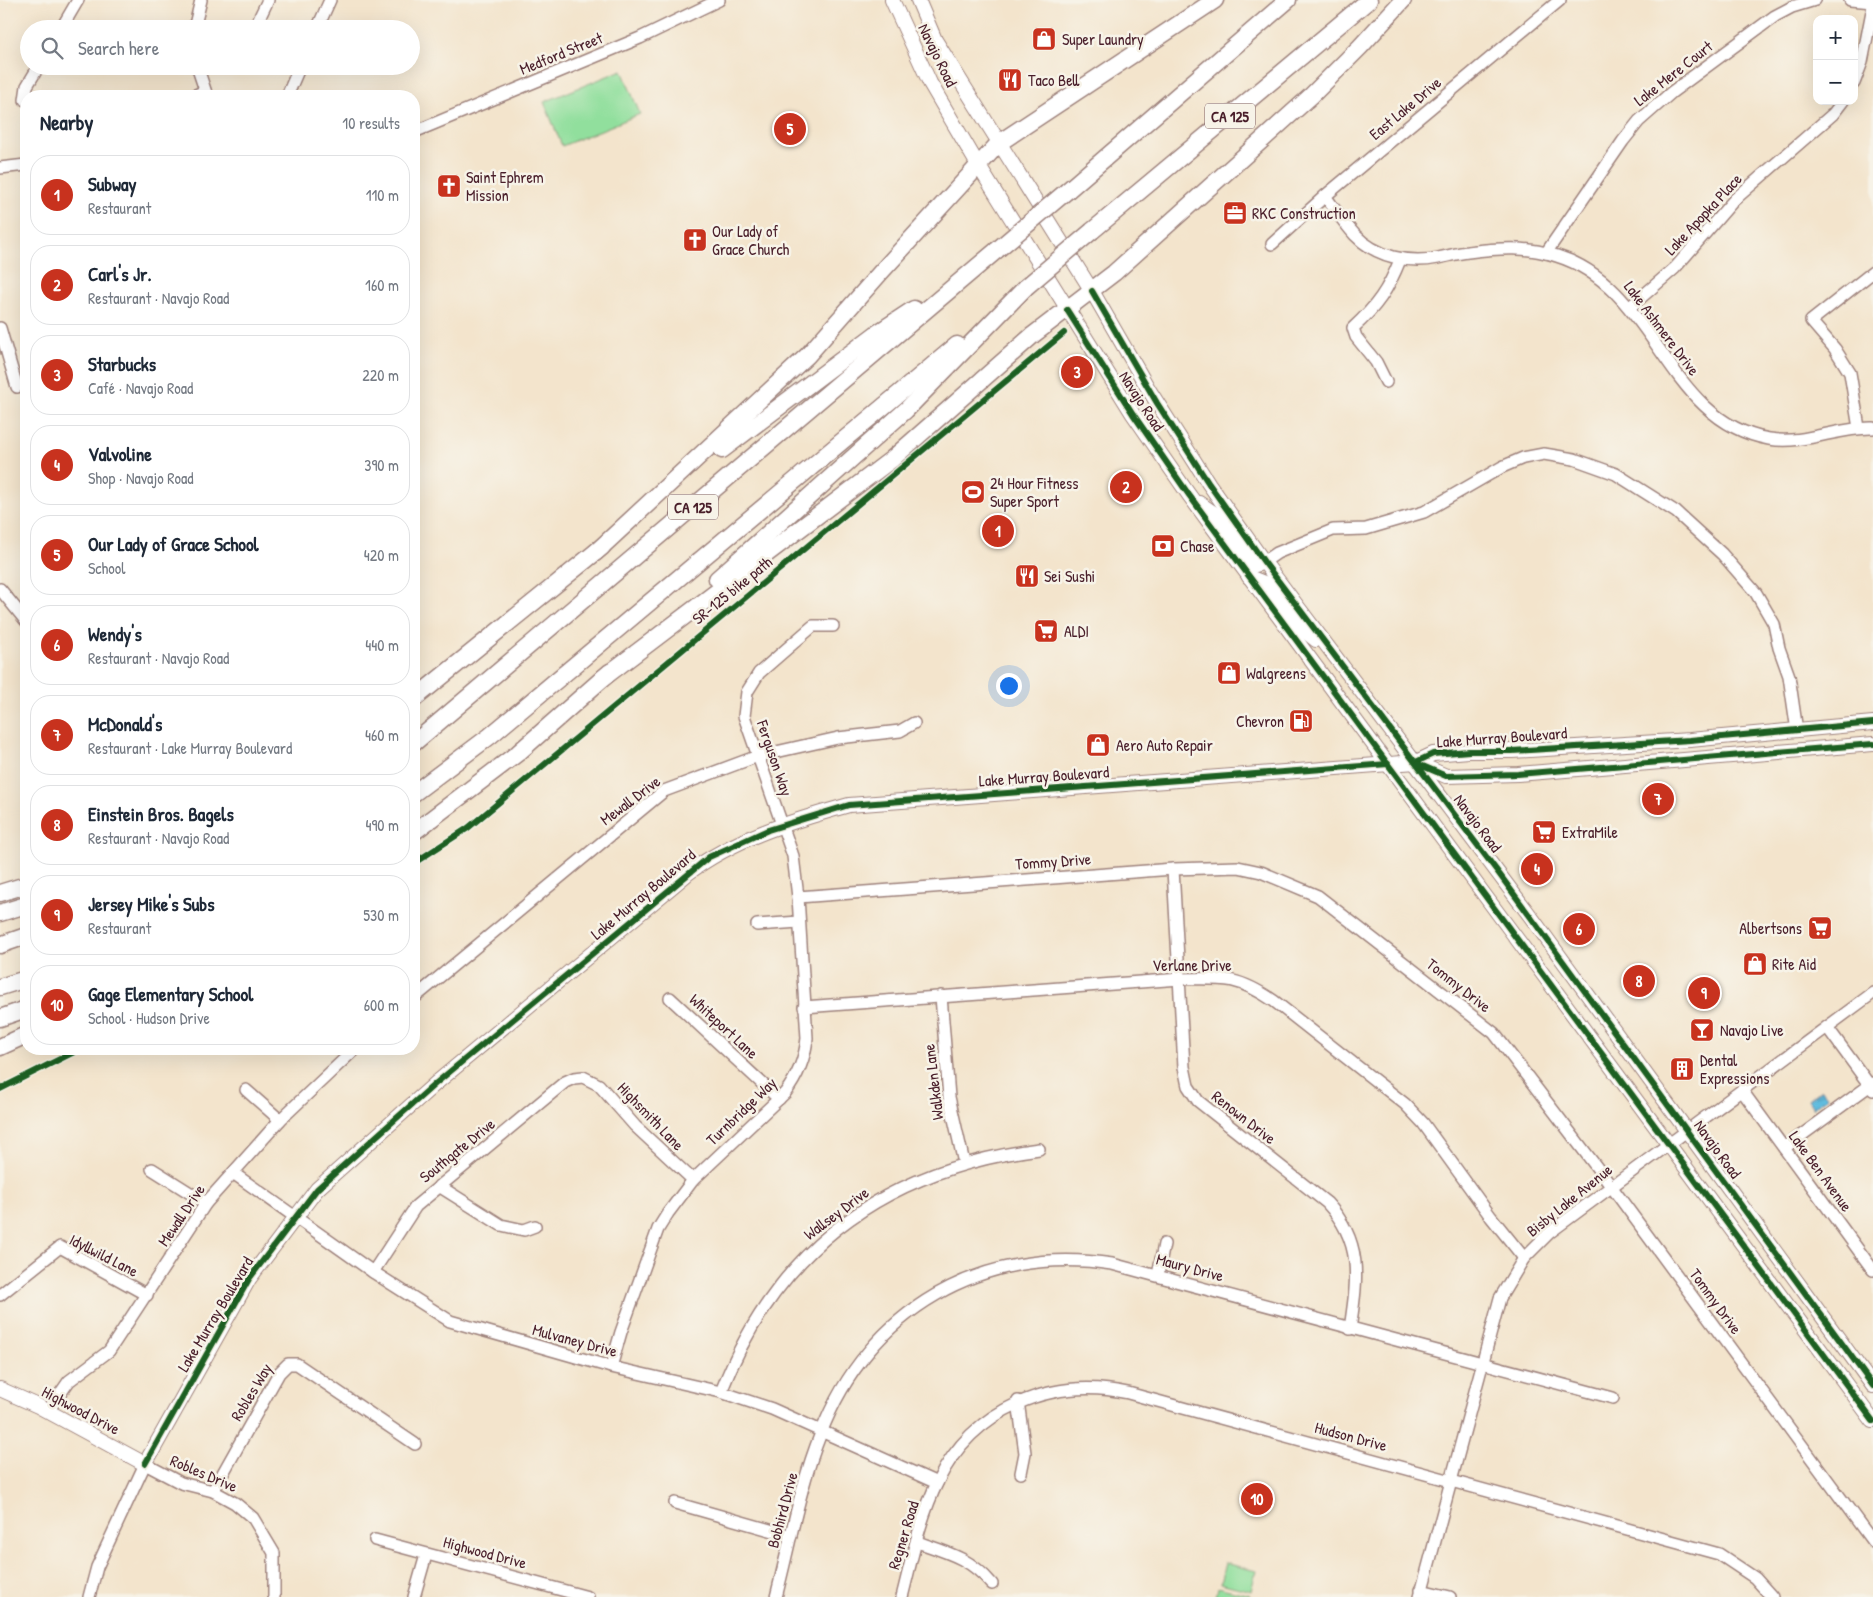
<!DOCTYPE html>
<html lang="en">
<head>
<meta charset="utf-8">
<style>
  :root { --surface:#fff; --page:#f6f6f7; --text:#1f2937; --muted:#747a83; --line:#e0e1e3; --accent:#c8321e }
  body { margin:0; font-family:"Patrick Hand",sans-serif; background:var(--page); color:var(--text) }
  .controls { position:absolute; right:15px; top:15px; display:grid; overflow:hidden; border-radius:10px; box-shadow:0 5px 20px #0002 }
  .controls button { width:45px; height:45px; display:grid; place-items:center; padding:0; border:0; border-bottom:1px solid var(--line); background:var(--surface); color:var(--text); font:25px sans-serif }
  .you { position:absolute; left:1008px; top:685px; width:18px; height:18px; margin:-12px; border:4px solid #fff; border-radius:50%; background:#1a73e8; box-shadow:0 0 0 8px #1a73e833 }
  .badge { display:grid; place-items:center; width:32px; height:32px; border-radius:50%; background:var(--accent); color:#fff; font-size:16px; font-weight:700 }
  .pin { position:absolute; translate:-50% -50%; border:2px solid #fff; box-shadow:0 1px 5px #0006 }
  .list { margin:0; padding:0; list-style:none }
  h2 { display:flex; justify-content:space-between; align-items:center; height:65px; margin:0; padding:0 20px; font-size:21px }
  h2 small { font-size:16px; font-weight:400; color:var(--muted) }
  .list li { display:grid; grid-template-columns:32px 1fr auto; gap:15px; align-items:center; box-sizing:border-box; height:80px; margin:0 10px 10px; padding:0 10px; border:1px solid var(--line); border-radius:20px }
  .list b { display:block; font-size:19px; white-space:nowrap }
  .list p { margin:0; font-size:16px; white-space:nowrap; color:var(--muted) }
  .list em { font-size:16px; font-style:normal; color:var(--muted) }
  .icon { flex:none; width:28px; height:28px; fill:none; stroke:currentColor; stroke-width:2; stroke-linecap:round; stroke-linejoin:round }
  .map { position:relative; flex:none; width:1873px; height:1597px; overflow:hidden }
  .search { position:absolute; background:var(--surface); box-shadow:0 5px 20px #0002; left:20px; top:20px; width:400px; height:55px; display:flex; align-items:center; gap:12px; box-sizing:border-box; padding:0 18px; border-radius:28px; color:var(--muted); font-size:19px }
  .panel { position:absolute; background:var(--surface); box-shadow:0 5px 20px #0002; left:20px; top:90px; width:400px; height:965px; border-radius:20px }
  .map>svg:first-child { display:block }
  .pitch { fill:#91df9d; stroke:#6e7f64 }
  .water { fill:url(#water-waves); stroke:#566e84 }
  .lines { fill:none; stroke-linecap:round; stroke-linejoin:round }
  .minor-casing { stroke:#9e827c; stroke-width:14 }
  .major-casing { stroke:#9e827c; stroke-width:16 }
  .highway-casing { stroke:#9e827c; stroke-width:19 }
  .minor { stroke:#fff; stroke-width:11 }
  .major { stroke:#fff; stroke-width:14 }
  .highway { stroke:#fff; stroke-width:16 }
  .highway-bridge-casing { stroke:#9e827c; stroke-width:19; stroke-linecap:butt }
  .highway-bridge { stroke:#fff; stroke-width:16 }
  .cycleway-casing { stroke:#f7f3e8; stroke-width:9 }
  .cycleway { stroke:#1b5e20; stroke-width:6 }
  .labels { text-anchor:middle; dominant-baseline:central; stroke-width:5; stroke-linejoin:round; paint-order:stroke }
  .shield { fill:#f7f3e8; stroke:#7e5f64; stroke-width:1 }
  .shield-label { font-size:15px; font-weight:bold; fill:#4a1f2b }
  .poi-label { font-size:16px; fill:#4a1f2b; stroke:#f7f3e8; text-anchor:start }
  .street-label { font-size:16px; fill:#4a1f2b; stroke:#f7f3e8 }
</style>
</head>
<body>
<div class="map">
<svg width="1873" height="1597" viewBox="0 0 1873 1597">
  <defs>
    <pattern id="water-waves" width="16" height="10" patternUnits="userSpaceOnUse" patternTransform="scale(1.25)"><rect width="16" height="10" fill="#61bcde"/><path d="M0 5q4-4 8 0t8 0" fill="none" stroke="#5298b4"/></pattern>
  </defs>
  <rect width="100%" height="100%" fill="#f7f3e8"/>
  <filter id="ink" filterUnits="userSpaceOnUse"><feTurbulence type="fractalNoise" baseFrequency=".02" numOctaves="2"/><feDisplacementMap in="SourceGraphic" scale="10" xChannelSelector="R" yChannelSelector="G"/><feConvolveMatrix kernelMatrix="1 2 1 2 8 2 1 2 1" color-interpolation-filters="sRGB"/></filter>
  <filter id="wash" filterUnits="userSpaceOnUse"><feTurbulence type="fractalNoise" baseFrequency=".0096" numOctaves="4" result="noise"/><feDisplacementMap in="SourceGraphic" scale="20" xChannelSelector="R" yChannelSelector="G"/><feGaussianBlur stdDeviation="1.12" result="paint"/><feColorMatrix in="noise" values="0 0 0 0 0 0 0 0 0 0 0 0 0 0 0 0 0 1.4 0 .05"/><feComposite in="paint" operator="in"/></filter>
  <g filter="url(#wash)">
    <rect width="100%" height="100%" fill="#f3e4cc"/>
    <g class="pitch">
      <path d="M622 70 640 114 562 146 544 102Z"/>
      <path d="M1225 1563 1256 1571 1251 1591 1220 1583Z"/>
      <path d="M1218 1587 1250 1595 1249 1597H1216Z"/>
    </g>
    <path class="water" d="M1821 1089 1828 1096 1813 1108 1808 1100Z"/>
  </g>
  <g filter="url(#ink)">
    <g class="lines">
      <defs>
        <g id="minor">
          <path d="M1850 0 1873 2"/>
          <path d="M61 29 78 0"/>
          <path d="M194 29 201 0"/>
          <path d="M254 29 268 0"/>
          <path d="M317 29 330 0"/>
          <path d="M197 66 207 96"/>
          <path d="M1854 83 1862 62 1873 6"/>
          <path d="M193 96 205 91"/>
          <path d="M287 96 300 66"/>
          <path d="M25 100 27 86 39 66"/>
          <path d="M414 132 640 38 719 0"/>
          <path d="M0 168 26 165"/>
          <path d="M1325 196C1334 208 1344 223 1355 235 1376 257 1409 264 1438 258 1448 256 1458 253 1468 252 1499 248 1527 246 1557 256 1657 287 1665 421 1769 439 1805 445 1837 427 1873 428"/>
          <path d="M1272 244 1325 196 1560 0"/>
          <path d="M1546 253 1623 141 1639 121 1672 92 1775 16 1792 7 1815 0"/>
          <path d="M1630 307 1675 268 1734 200 1833 114 1843 101"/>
          <path d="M0 328 17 387"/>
          <path d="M1386 382 1376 362 1356 337 1353 328C1377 306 1388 290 1400 260"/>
          <path d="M1859 428 1850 373 1835 349 1811 321 1873 272"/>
          <path d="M1264 562 1277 553 1333 530 1366 529 1424 512 1502 467 1523 458 1544 454 1574 459 1616 474 1676 512 1722 554 1756 593 1774 624 1779 648 1789 676 1797 731"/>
          <path d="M0 589 26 621"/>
          <path d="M1173 869 1184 1067 1188 1086 1198 1101 1327 1203C1364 1243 1357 1280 1350 1329"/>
          <path d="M798 897 1173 869 1238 867 1261 872 1318 896 1494 1033 1611 1186 1873 1542"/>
          <path d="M757 925 799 922"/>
          <path d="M941 996 949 1097 964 1163"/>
          <path d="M414 998 664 791 758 756 838 738 900 731 914 723"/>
          <path d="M670 998 779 1099"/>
          <path d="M804 1007 1180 979C1224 978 1237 976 1274 1001L1405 1104 1423 1123 1491 1217 1524 1258"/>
          <path d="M1827 1027 1873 1090"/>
          <path d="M246 1090 280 1120"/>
          <path d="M1743 1092 1873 1270"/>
          <path d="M1784 1148 1873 1083"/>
          <path d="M152 1169 206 1203"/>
          <path d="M233 1173 373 1272 450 1321 611 1367 721 1392 772 1409 937 1483"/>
          <path d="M439 1186 501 1225 524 1230 535 1226"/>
          <path d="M373 1272 416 1206 565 1082 574 1078 583 1077 599 1085 635 1126 693 1180"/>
          <path d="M1158 1275 1164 1244"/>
          <path d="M0 1295 60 1247 147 1295"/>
          <path d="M611 1367 621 1332 658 1229 668 1213 693 1180 785 1093C798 1076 805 1059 807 1038L798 897 793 856 744 716 747 692 759 673 813 626H833"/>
          <path d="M721 1392C777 1247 886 1169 1039 1149"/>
          <path d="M1018 1401 1025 1453 1021 1473"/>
          <path d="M48 1411 69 1381 109 1351 206 1203 280 1120 355 1049"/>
          <path d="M213 1491 279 1373 288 1364H297L415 1444"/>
          <path d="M675 1503 791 1536"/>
          <path d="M375 1540 588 1597"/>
          <path d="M917 1542C949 1553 970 1558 992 1584"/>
          <path d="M1421 1590 1450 1597"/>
          <path d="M89 1597 97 1567 145 1464 181 1483 213 1491 235 1503 253 1518 274 1553V1597"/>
          <path d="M414 1597 426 1555"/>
          <path d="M776 1597C790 1543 800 1485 821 1433 868 1310 983 1244 1112 1264L1613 1398"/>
          <path d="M902 1597C912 1558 920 1517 938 1481 973 1409 1051 1376 1128 1393L1719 1554 1755 1578 1772 1597"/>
          <path d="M1420 1597 1500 1298 1524 1258 1549 1233 1873 993"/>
        </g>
        <g id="major">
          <path d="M892 0 930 83 978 165 1133 414 1189 495 1873 1421"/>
          <path d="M918 0 935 40 1092 291 1149 390 1209 484 1264 562 1531 917 1873 1386"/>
          <path d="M1199 503 1215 514 1250 563 1256 565 1264 562"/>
          <path d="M1249 577 1269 585 1301 628 1316 640"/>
          <path d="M1419 764 1446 776 1518 774 1873 744"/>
          <path d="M0 1389 38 1406 145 1464 249 1279 317 1189 435 1084 687 874C734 838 792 821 849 805L1416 762 1433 754 1469 751H1512L1690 740 1873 723"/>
        </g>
        <g id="highway">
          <path d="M1067 191 1288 0"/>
          <path d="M1092 231 1369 0"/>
          <path d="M722 450 876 334 914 309"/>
          <path d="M595 553 807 356 881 272 999 143 1215 0"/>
          <path d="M717 579 906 410 1026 287"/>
          <path d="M603 678 892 459 1033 335 1114 273 1311 96 1360 47 1403 0"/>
          <path d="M414 699 602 547"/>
          <path d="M414 743 997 250"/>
          <path d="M414 793 490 736 957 345"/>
          <path d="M414 832 518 753 610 672"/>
          <path d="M0 893 26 885"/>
          <path d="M0 913 26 905"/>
          <path d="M0 945 26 936"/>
          <path d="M0 987 26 979"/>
          <path d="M0 1018 26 1009"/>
          <path d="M0 1047 26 1035"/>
        </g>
      </defs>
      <use href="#minor" class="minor-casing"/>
      <use href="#major" class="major-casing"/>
      <use href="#highway" class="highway-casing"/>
      <use href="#minor" class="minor"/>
      <use href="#major" class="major"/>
      <use href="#highway" class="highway"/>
      <defs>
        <g id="highway-bridge">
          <path d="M997 250 1067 191"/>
          <path d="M1026 287 1092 231"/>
        </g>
      </defs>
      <use href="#highway-bridge" class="highway-bridge-casing"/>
      <use href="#highway-bridge" class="highway-bridge"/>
      <defs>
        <g id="cycleway">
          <path d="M1092 291 1157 403 1209 484 1264 562 1497 871 1873 1386"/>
          <path d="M1067 310 1133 414 1189 495 1873 1421"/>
          <path d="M1416 762 1433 754 1469 751H1512L1690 740 1873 723"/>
          <path d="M1418 764 1446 776 1518 774 1873 744"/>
          <path d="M414 863 468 828 1064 333"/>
          <path d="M0 1089 80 1049"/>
          <path d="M145 1464 249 1279 317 1189 435 1084 709 857 768 830 849 805 1388 764"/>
        </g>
      </defs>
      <use href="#cycleway" class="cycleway-casing"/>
      <use href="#cycleway" class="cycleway"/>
    </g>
  </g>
  <defs>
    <symbol id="shop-square" viewBox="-11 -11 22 22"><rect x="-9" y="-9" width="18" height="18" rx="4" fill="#c8321e" stroke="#f7f3e8"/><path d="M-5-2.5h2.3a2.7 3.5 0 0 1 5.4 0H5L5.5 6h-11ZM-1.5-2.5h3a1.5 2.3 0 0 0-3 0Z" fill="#fff"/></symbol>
    <symbol id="restaurant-square" viewBox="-11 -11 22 22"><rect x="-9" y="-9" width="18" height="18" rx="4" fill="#c8321e" stroke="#f7f3e8"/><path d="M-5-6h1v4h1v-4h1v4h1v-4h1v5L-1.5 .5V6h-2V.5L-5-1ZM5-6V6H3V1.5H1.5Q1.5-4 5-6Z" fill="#fff"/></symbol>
    <symbol id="church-square" viewBox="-11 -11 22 22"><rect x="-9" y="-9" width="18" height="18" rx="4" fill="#c8321e" stroke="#f7f3e8"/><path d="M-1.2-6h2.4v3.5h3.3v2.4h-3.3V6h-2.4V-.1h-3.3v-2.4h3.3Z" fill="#fff"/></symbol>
    <symbol id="office-square" viewBox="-11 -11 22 22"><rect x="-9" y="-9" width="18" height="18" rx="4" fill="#c8321e" stroke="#f7f3e8"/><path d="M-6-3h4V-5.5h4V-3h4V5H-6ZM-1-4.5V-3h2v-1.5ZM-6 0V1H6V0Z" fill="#fff"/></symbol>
    <symbol id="stadium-square" viewBox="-11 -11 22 22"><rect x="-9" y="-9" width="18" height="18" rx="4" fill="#c8321e" stroke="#f7f3e8"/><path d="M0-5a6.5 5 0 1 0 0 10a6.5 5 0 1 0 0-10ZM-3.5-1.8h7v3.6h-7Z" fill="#fff"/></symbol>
    <symbol id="bank-square" viewBox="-11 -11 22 22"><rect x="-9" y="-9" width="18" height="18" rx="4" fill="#c8321e" stroke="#f7f3e8"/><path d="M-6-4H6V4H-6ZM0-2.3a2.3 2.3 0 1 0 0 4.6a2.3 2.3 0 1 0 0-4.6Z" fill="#fff"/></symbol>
    <symbol id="supermarket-square" viewBox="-11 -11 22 22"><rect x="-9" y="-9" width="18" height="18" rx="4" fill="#c8321e" stroke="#f7f3e8"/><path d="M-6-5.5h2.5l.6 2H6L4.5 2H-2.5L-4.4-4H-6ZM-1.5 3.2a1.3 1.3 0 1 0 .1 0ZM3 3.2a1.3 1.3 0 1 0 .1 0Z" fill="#fff"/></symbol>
    <symbol id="fuel-square" viewBox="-11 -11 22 22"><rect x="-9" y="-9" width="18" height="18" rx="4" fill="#c8321e" stroke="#f7f3e8"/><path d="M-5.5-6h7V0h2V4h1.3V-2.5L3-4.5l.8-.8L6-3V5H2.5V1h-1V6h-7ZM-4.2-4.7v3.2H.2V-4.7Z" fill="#fff"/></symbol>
    <symbol id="bar-square" viewBox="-11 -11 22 22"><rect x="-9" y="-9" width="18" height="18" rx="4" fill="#c8321e" stroke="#f7f3e8"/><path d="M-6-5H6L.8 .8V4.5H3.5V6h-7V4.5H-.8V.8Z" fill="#fff"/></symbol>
    <symbol id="building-square" viewBox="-11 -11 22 22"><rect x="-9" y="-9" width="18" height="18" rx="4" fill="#c8321e" stroke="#f7f3e8"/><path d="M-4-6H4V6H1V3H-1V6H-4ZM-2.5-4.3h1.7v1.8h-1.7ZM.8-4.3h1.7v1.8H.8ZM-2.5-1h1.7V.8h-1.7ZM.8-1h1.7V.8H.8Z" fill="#fff"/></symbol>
  </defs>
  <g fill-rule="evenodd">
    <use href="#shop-square" x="1030" y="25" width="28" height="28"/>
    <use href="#restaurant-square" x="996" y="66" width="28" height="28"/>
    <use href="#church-square" x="435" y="172" width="28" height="28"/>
    <use href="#office-square" x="1221" y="199" width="28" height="28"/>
    <use href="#church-square" x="681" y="226" width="28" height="28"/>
    <use href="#stadium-square" x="959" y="478" width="28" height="28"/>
    <use href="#bank-square" x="1149" y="532" width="28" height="28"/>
    <use href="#restaurant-square" x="1013" y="562" width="28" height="28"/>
    <use href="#supermarket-square" x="1032" y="617" width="28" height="28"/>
    <use href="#shop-square" x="1215" y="659" width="28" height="28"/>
    <use href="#fuel-square" x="1287" y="707" width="28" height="28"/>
    <use href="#shop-square" x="1084" y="731" width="28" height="28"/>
    <use href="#supermarket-square" x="1530" y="818" width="28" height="28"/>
    <use href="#supermarket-square" x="1806" y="914" width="28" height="28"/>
    <use href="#shop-square" x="1741" y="950" width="28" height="28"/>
    <use href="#bar-square" x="1688" y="1016" width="28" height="28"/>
    <use href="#building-square" x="1668" y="1055" width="28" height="28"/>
  </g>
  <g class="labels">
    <g class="shield">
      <rect x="1205" y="103.5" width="50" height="25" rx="4"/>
      <rect x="668" y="494.5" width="50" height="25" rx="4"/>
    </g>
    <g class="shield-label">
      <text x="1230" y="116">CA 125</text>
      <text x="693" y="507">CA 125</text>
    </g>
    <g class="poi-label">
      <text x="1062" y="39">Super Laundry</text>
      <text x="1028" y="80">Taco Bell</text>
      <text x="466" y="177">Saint Ephrem<tspan x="466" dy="18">Mission</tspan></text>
      <text x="1252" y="213">RKC Construction</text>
      <text x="712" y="231">Our Lady of<tspan x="712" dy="18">Grace Church</tspan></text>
      <text x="990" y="483">24 Hour Fitness<tspan x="990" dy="18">Super Sport</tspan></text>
      <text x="1180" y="546">Chase</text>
      <text x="1044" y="576">Sei Sushi</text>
      <text x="1064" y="631">ALDI</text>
      <text x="1246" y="673">Walgreens</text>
      <text x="1284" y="721" text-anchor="end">Chevron</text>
      <text x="1116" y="745">Aero Auto Repair</text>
      <text x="1562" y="832">ExtraMile</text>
      <text x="1802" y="928" text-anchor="end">Albertsons</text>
      <text x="1772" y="964">Rite Aid</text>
      <text x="1720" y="1030">Navajo Live</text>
      <text x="1700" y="1060">Dental<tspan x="1700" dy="18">Expressions</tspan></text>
    </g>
    <g class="street-label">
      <text transform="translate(561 53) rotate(-22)">Medford Street</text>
      <text transform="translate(938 55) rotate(64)">Navajo Road</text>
      <text transform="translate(1673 73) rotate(-38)">Lake Mere Court</text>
      <text transform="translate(1405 108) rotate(-40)">East Lake Drive</text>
      <text transform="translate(1703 214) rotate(-47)">Lake Apopka Place</text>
      <text transform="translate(1662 328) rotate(53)">Lake Ashmere Drive</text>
      <text transform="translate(1142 401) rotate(57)">Navajo Road</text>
      <text transform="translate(732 590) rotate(-39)">SR-125 bike path</text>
      <text transform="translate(1502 737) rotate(-4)">Lake Murray Boulevard</text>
      <text transform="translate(775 758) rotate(71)">Ferguson Way</text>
      <text transform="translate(1044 776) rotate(-4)">Lake Murray Boulevard</text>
      <text transform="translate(630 800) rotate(-37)">Mewall Drive</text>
      <text transform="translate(1478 823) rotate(53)">Navajo Road</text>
      <text transform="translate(1053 861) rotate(-4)">Tommy Drive</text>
      <text transform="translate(643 894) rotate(-40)">Lake Murray Boulevard</text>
      <text x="1192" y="965">Verlane Drive</text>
      <text transform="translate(1459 985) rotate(38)">Tommy Drive</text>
      <text transform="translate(724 1026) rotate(43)">Whiteport Lane</text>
      <text transform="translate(933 1082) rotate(-97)">Walkden Lane</text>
      <text transform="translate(741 1111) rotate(-44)">Turnbridge Way</text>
      <text transform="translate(651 1116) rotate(46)">Highsmith Lane</text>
      <text transform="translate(1244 1117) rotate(38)">Renown Drive</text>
      <text transform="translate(1718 1149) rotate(54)">Navajo Road</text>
      <text transform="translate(457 1150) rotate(-39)">Southgate Drive</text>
      <text transform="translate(1821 1171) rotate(54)">Lake Ben Avenue</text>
      <text transform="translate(1569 1200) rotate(-39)">Bisby Lake Avenue</text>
      <text transform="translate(836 1213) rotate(-37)">Wallsey Drive</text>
      <text transform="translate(181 1215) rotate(-56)">Mewall Drive</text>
      <text transform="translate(104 1255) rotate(27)">Idyllwild Lane</text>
      <text transform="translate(1190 1267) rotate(15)">Maury Drive</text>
      <text transform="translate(1716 1301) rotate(54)">Tommy Drive</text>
      <text transform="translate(215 1314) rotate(-59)">Lake Murray Boulevard</text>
      <text transform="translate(575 1340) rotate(15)">Mulvaney Drive</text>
      <text transform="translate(251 1392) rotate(-59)">Robles Way</text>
      <text transform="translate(81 1410) rotate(28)">Highwood Drive</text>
      <text transform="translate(1351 1436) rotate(15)">Hudson Drive</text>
      <text transform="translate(204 1473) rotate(23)">Robles Drive</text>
      <text transform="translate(782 1510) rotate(-75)">Bobhird Drive</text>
      <text transform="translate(903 1535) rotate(-73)">Regner Road</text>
      <text transform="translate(485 1552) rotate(15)">Highwood Drive</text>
    </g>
  </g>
</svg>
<div class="controls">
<button>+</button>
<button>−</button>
</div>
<div class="you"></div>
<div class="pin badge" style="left:998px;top:531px">1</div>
<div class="pin badge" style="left:1126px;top:487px">2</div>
<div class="pin badge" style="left:1077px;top:372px">3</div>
<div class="pin badge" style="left:1537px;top:869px">4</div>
<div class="pin badge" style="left:790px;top:129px">5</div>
<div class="pin badge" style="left:1579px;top:929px">6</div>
<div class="pin badge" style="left:1658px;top:799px">7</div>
<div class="pin badge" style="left:1639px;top:981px">8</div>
<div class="pin badge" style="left:1704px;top:993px">9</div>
<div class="pin badge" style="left:1257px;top:1499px">10</div>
<div class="search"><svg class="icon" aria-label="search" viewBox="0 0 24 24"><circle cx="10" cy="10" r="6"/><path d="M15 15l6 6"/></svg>Search here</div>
<section class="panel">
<h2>Nearby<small>10 results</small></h2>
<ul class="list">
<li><span class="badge">1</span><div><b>Subway</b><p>Restaurant</p></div><em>110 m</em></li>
<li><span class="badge">2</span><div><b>Carl's Jr.</b><p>Restaurant · Navajo Road</p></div><em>160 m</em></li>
<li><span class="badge">3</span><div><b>Starbucks</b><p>Café · Navajo Road</p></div><em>220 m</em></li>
<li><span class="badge">4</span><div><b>Valvoline</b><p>Shop · Navajo Road</p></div><em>390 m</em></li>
<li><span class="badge">5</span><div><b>Our Lady of Grace School</b><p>School</p></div><em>420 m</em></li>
<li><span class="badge">6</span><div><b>Wendy's</b><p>Restaurant · Navajo Road</p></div><em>440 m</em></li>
<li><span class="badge">7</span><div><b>McDonald's</b><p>Restaurant · Lake Murray Boulevard</p></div><em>460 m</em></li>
<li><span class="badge">8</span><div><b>Einstein Bros. Bagels</b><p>Restaurant · Navajo Road</p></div><em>490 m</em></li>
<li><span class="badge">9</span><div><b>Jersey Mike's Subs</b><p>Restaurant</p></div><em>530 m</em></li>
<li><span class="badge">10</span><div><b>Gage Elementary School</b><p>School · Hudson Drive</p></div><em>600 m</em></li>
</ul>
</section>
</div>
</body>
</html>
